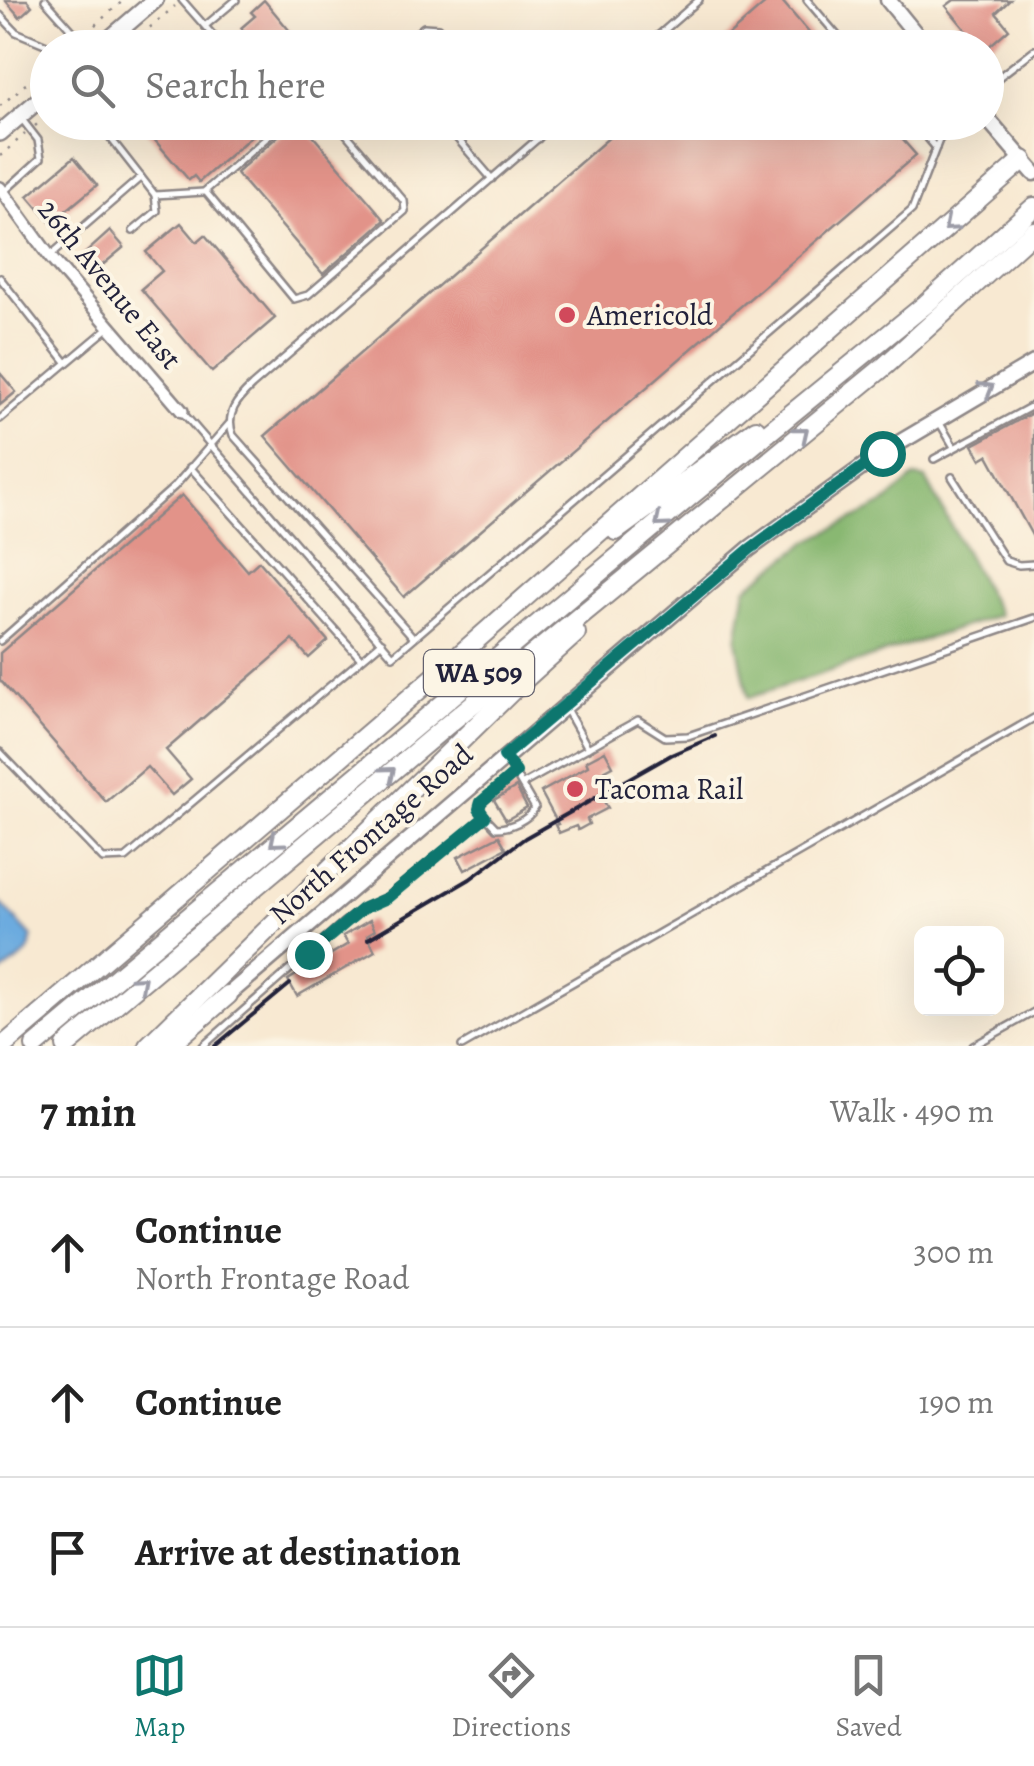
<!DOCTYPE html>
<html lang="en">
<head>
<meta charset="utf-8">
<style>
  :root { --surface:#fff; --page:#f2f2f2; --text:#222; --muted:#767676; --line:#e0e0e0; --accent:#0f766e }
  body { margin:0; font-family:Alegreya,serif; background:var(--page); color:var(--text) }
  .controls { position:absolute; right:30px; bottom:30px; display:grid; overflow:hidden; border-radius:15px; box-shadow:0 10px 40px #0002 }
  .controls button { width:90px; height:90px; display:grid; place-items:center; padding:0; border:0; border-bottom:2px solid var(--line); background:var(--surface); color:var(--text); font:50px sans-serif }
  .stop { position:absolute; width:30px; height:30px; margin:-22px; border:8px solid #0f766e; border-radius:50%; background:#fff }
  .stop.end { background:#0f766e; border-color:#fff; box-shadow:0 2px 10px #0008 }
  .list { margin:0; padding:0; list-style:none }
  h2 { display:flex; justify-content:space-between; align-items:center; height:130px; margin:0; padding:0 40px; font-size:42px }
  h2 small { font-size:32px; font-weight:400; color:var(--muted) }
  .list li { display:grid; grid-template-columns:65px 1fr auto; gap:30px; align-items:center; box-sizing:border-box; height:150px; padding:0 40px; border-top:2px solid var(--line) }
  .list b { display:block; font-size:38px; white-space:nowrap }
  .list p { margin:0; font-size:32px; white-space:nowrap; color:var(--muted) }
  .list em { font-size:32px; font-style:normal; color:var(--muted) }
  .icon { flex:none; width:55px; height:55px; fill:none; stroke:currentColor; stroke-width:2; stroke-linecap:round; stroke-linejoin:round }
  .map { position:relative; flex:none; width:1034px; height:1046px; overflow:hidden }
  .search { position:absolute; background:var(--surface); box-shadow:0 10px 40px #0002; left:30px; right:30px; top:30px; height:110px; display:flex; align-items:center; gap:25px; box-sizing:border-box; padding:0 35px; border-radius:55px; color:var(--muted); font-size:38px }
  .sheet { height:580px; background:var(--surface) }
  nav { display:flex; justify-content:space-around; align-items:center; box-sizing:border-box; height:140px; border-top:2px solid var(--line); background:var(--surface); font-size:28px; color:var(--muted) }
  nav a { display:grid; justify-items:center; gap:5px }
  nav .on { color:var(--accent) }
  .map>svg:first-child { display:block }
  .forest { fill:#89b872; stroke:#566d56; stroke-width:2.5 }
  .water { fill:#6cabdf; stroke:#47668d; stroke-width:2.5 }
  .building { fill:#e29389 }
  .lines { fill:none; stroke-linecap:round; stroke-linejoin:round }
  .service-casing { stroke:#8d8686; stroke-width:10 }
  .minor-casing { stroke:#8d8686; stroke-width:16 }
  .tertiary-casing { stroke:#8d8686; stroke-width:19 }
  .secondary-casing { stroke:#8d8686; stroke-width:20 }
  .trunk-casing { stroke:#8d8686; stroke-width:22 }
  .path { stroke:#8d8686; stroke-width:2.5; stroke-dasharray:2.5 8; stroke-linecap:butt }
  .service { stroke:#fff; stroke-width:5 }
  .minor { stroke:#fff; stroke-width:11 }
  .tertiary { stroke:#fff; stroke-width:14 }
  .secondary { stroke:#fff; stroke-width:15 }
  .trunk { stroke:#fff; stroke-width:18 }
  .rail { stroke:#22223b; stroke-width:4 }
  .oneway { stroke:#9c9ca7 }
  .route { stroke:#0f766e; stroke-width:12 }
  .poi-dot { fill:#d1495b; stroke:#fcf5e5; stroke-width:4 }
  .labels { text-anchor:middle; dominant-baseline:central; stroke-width:8; stroke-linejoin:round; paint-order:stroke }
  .shield { fill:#fcf5e5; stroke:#63616e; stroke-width:2.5 }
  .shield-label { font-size:28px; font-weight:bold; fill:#22223b }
  .street-label { font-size:30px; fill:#22223b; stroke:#fcf5e5 }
  .poi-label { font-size:30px; fill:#22223b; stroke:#fcf5e5; text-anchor:start }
</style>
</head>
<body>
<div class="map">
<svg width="1034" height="1046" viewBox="0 0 1034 1046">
  <rect width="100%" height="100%" fill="#fcf5e5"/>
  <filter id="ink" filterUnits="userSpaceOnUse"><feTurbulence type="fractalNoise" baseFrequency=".01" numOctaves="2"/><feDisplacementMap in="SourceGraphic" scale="20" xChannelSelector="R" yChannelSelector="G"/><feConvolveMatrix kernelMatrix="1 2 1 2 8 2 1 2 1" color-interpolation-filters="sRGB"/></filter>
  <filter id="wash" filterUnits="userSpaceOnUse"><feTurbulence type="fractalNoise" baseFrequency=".0048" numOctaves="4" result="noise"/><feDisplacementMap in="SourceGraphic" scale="40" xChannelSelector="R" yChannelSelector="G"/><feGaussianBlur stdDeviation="2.25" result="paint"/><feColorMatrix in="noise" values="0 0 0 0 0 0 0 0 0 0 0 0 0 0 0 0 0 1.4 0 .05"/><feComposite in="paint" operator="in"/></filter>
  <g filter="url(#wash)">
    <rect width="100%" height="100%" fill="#f8e9d2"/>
    <path class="forest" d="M914 477 926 479 999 615 748 698 737 640 746 588 809 541 884 504Z"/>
    <path class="water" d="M0 902 32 937C33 955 13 964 0 974Z"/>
    <g id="blocks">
      <g class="building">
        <path d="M5 0H27L32 6 20 17Z"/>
        <path d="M264 0 304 48H258L241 28 255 16 251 12Z"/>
        <path d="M769 0H781L822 48H714Z"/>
        <path d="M954 0H1010L996 13 1009 29 987 48H981L946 6Z"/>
        <path d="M147 122H255L249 128 254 134 199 182 194 176 189 180 147 131 151 127Z"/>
        <path d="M294 122H301L385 220 323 274 236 173Z"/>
        <path d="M627 122H887L916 155 404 597 265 436Z"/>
        <path d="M74 157 97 185 51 223 28 196Z"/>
        <path d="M181 223 197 242 205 235 275 318 212 372 141 289 162 271 146 252Z"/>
        <path d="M110 231 124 247 93 273 80 258Z"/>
        <path d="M0 373 16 392 0 405Z"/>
        <path d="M1034 412V539L988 455 981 459 973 445Z"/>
        <path d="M182 495 248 571 259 561 328 641 309 658 293 640 166 750 191 779 172 795 147 767 106 802 0 680V653Z"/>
        <path d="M605 751 613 766 596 775 608 797 603 800 608 808 587 819 589 824 578 830 576 826 559 833 555 825 558 824 541 792 588 766 586 761Z"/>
        <path d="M516 787 527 808 506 820 494 800Z"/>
        <path d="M499 836 506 848 465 870 458 857Z"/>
        <path d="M370 920 375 930 367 935 375 951 297 996 288 980 348 944 343 936Z"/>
      </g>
    </g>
  </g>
  <g filter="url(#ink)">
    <use href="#blocks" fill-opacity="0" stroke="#8d8686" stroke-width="2.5"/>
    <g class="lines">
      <defs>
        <g id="service">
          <path d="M45 0 88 48"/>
          <path d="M182 0 224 48"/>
          <path d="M807 0 848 48"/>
          <path d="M0 15 16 32 54 48"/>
          <path d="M205 26 236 0"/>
          <path d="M398 48 424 27 438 28 456 48"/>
          <path d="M644 48 699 0"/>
          <path d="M986 87 1034 50"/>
          <path d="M285 122 205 191 294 299 308 295 405 211 404 201 336 122"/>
          <path d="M443 122 492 179"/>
          <path d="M523 122 538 139"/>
          <path d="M914 122 936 148"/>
          <path d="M141 177 155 195 204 192"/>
          <path d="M6 190 41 158 38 140 21 118"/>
          <path d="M133 231 157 211 155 195"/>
          <path d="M52 254 141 177 98 122"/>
          <path d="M0 278 66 362"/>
          <path d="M184 414 393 656 912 210 939 140 957 122"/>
          <path d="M0 419 107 329"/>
          <path d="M938 420 954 447"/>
          <path d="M934 459 1034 405"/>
          <path d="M190 467 361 659"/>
          <path d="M952 477 1006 561 1019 565 1034 564"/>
          <path d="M413 637 233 435C225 414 237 400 252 386L557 122"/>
          <path d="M0 641 174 487 229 424"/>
          <path d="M565 707 588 748"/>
          <path d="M0 752 103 859 126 858 382 642"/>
          <path d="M506 758 535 808C528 820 510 828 496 828L481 812 480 804 516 772"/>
          <path d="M523 784 638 720 665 737 688 736 1034 618"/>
          <path d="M203 1046 344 922 365 907 387 897 485 817"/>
          <path d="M462 1046 1034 718"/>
          <path d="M973 1046 1034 1012"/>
        </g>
        <path id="minor" d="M0 188 50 257 182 411"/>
        <g id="tertiary">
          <path d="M888 0 927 48"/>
          <path d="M986 117 1034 173"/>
          <path d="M228 995 749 549 882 453 1034 363"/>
        </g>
        <g id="secondary">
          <path d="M99 48 155 0"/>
          <path d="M0 133 48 92"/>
        </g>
        <g id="trunk">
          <path d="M616 531 756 429"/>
          <path d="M3 1046 440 672 1023 160"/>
          <path d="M35 1046 694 493 926 304 1034 207"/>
          <path d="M66 1046 446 726 886 365 1034 231"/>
          <path d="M148 1046 515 688 576 633"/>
          <path d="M169 1046 228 995"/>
        </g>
      </defs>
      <use href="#service" class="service-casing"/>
      <use href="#minor" class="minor-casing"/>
      <use href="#tertiary" class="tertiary-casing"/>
      <use href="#secondary" class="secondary-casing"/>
      <use href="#trunk" class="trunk-casing"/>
      <g class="path">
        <path d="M87 32 124 0"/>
        <path d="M126 48 175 6"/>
        <path d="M0 106 48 65"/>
        <path d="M35 126 48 115"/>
        <path d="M0 156 25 134"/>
      </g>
      <use href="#service" class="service"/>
      <use href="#minor" class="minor"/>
      <use href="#tertiary" class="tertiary"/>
      <use href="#secondary" class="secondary"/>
      <use href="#trunk" class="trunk"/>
      <g class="rail">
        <path d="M368 939 470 879 525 838 671 755 715 736"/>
        <path d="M215 1046 290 984"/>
      </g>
    </g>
    <defs><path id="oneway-chevron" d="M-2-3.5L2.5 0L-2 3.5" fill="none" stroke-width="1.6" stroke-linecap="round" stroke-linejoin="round" transform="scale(2.5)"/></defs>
    <g class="oneway">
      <use href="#oneway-chevron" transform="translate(950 225) rotate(139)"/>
      <use href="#oneway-chevron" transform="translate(987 389) rotate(-31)"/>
      <use href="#oneway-chevron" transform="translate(802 433) rotate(-39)"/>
      <use href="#oneway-chevron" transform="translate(661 521) rotate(140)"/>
      <use href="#oneway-chevron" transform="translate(389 773) rotate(-40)"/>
      <use href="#oneway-chevron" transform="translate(276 841) rotate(140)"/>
      <use href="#oneway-chevron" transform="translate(140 982) rotate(-41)"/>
    </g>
  </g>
  <g class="lines" filter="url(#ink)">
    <path class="route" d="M309 954 362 909 387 898 485 817 479 809 481 802 516 772 504 756 750 549 882 453"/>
  </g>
  <g class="poi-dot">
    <circle cx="567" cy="315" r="10"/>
    <circle cx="575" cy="789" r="10"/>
  </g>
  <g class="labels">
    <rect class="shield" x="424" y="650" width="110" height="46" rx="8"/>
    <g class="shield-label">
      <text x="479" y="673">WA 509</text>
    </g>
    <g class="street-label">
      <text transform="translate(110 284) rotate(51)">26th Avenue East</text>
      <text transform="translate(371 834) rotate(-41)">North Frontage Road</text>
    </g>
    <g class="poi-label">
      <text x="587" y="315">Americold</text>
      <text x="595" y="789">Tacoma Rail</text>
    </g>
  </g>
</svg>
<div class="controls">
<button><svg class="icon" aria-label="locate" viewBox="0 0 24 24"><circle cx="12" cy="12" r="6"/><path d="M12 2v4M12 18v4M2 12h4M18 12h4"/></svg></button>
</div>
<div class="stop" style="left:882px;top:453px"></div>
<div class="stop end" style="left:309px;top:954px"></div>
<div class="search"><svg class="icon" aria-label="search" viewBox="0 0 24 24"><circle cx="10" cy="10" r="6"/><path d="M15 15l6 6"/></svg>Search here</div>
</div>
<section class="sheet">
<h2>7 min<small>Walk · 490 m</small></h2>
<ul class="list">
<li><svg class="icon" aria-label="ahead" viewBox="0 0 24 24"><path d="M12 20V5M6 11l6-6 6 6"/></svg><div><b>Continue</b><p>North Frontage Road</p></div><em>300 m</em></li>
<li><svg class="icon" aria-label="ahead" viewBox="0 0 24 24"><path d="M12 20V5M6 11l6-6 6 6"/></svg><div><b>Continue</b></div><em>190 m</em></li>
<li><svg class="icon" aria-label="arrive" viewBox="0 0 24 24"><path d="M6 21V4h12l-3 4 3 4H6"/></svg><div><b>Arrive at destination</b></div></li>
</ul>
</section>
<nav>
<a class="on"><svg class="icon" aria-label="map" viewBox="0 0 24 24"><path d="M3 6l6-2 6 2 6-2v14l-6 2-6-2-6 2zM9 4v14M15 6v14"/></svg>Map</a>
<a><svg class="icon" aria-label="directions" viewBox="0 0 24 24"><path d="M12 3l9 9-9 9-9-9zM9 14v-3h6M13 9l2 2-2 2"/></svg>Directions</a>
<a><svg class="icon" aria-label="saved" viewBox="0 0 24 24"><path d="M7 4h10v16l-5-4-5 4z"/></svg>Saved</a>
</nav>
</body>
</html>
